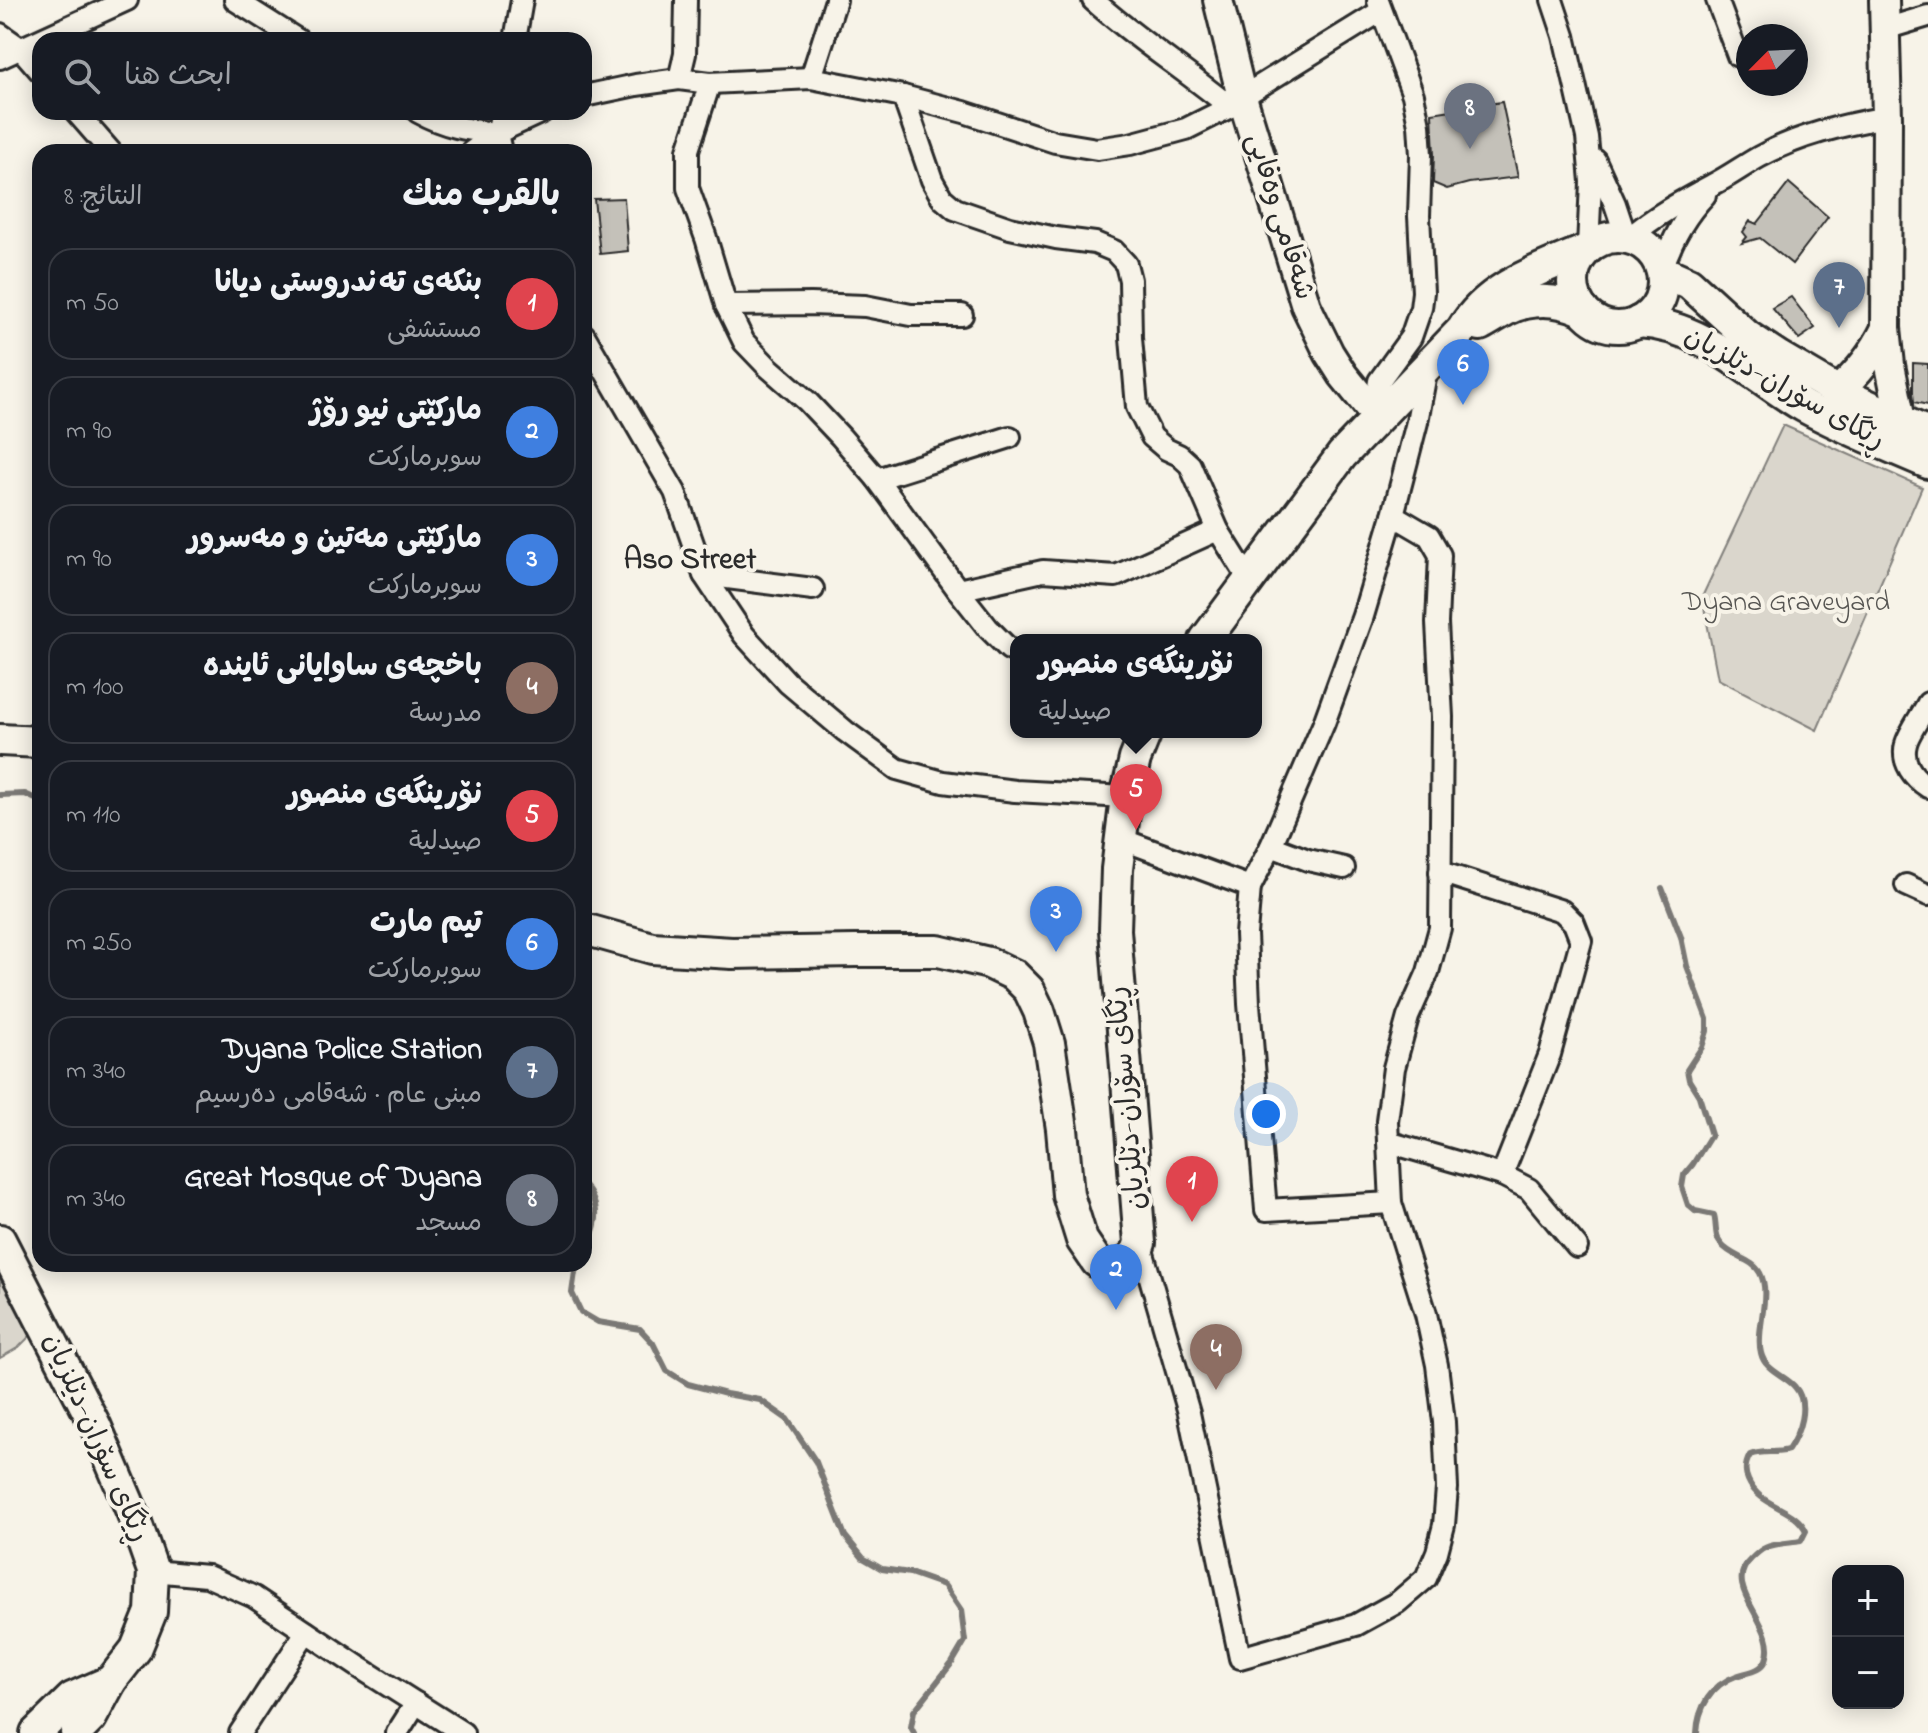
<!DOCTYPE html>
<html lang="ar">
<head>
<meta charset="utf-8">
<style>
  :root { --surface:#171b24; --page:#242831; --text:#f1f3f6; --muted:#9ea1a6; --line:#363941; --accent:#1f6fb2 }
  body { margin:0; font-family:"Indie Flower","Playpen Sans Arabic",sans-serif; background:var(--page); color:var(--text); direction:rtl }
  .controls { position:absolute; right:24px; bottom:24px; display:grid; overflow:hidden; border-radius:16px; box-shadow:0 4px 20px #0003 }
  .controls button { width:72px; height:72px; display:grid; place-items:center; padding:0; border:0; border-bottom:2px solid var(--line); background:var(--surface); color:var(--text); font:40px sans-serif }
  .compass { position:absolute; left:1736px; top:24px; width:72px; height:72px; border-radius:50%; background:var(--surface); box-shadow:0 4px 20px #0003; rotate:246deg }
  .you { position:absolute; left:1266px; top:1114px; width:28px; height:28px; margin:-20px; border:6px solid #fff; border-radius:50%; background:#1a73e8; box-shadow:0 0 0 12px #1a73e833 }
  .badge { display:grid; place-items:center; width:52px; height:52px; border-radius:50%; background:var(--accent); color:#fff; font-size:26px; font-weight:700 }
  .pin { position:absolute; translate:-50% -66px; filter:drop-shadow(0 2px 4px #0008) }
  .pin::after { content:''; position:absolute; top:42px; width:28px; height:24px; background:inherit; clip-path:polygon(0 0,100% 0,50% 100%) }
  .popup { position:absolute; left:1010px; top:634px; width:252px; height:104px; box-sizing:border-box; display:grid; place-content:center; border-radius:16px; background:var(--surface); filter:drop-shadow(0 2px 6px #0005); font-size:26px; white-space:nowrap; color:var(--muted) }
  .popup b { font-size:30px; color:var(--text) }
  .popup::after { content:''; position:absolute; left:50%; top:100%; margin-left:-16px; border:16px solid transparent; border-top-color:var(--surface) }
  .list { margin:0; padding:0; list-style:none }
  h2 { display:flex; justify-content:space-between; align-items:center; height:104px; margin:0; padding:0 32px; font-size:34px }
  h2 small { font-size:26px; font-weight:400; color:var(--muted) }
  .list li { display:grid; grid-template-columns:52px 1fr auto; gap:24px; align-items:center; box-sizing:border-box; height:112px; margin:0 16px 16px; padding:0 16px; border:2px solid var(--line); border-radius:24px }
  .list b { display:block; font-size:30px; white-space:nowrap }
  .list p { margin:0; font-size:26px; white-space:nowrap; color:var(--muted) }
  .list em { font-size:26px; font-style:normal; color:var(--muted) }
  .icon { flex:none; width:44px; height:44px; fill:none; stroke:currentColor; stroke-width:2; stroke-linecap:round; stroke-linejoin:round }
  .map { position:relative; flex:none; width:1928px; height:1733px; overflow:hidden; direction:ltr }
  .search { position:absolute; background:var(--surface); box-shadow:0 4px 20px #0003; left:32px; top:32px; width:560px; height:88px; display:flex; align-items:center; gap:20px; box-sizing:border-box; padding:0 28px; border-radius:24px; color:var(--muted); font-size:30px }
  .panel { position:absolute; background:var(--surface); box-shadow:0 4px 20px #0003; left:32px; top:144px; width:560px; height:1128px; border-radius:24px; direction:rtl }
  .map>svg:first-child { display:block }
  .green { fill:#dad6cc; stroke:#82807c; stroke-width:2 }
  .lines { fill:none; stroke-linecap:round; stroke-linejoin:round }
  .stream { stroke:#7a7874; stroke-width:6 }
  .building { fill:#c4c1b9; stroke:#2b2b2b; stroke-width:2 }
  .street-casing { stroke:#2b2b2b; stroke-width:26 }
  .secondary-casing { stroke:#2b2b2b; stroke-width:34 }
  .primary-casing { stroke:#2b2b2b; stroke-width:36 }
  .street { stroke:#f7f3e8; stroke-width:20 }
  .secondary { stroke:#f7f3e8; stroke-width:28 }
  .primary { stroke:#f7f3e8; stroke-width:30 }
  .labels { text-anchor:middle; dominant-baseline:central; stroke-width:8; stroke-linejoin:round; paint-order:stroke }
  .street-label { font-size:28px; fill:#2b2b2b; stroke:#f7f3e8 }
  .park-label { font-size:28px; fill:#575653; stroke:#f7f3e8 }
  .neighbourhood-label { font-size:30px; font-weight:bold; fill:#2b2b2b; stroke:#f7f3e8 }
</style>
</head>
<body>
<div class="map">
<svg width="1928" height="1733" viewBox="0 0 1928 1733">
  <rect width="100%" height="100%" fill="#f7f3e8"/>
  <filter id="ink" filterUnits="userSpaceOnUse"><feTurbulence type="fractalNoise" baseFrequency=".0125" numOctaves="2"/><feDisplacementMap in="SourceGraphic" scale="16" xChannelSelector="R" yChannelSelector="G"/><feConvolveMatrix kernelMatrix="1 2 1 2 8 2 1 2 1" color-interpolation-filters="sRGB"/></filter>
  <g filter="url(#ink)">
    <g class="green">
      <path d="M1783 425 1922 487 1817 730 1718 679 1702 597Z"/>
      <path d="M0 1270 35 1331 19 1347 0 1358Z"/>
    </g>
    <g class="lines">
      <g class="stream">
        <path d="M0 795 25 794 40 801"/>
        <path d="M1662 888 1681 937 1687 966 1707 1019V1031L1702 1047 1687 1070 1689 1080 1699 1096 1711 1135 1693 1164 1684 1175 1682 1187 1688 1205 1695 1211 1714 1215C1717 1225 1714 1236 1721 1244 1731 1257 1753 1259 1760 1273 1772 1294 1755 1331 1761 1353 1765 1371 1785 1375 1795 1387 1810 1404 1799 1434 1788 1450 1774 1454 1764 1450 1750 1455 1745 1464 1744 1471 1748 1480 1760 1508 1794 1506 1806 1531L1801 1541C1790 1543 1775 1543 1765 1548 1760 1550 1755 1555 1751 1559 1719 1588 1780 1626 1766 1660 1761 1672 1747 1672 1736 1676 1711 1685 1698 1708 1697 1733"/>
        <path d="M584 1185C604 1209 596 1227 584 1253"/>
        <path d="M579 1264 575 1272 572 1293 581 1312 598 1322 640 1329 653 1343 667 1371 688 1384 726 1394 760 1400 787 1419 816 1462 845 1536 863 1558 882 1569 910 1573 944 1585 961 1610 965 1641 952 1663 914 1711 911 1727 914 1733"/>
      </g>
    </g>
    <g class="building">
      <path d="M1502 102 1518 177 1469 183 1447 189 1433 183 1434 154 1432 113Z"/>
      <path d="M1789 183 1828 217 1792 264 1760 238 1742 243 1747 237 1743 232 1750 221 1757 224Z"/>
      <path d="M624 198 628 251 600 254 594 199Z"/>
      <path d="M1791 297 1815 328 1799 339 1772 308Z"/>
      <path d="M1913 363 1928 364V405L1914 402 1913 392Z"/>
    </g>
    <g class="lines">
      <defs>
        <g id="street">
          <path d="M235 0 298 40"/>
          <path d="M1093 0C1136 39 1185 70 1230 107"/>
          <path d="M1552 0 1564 36 1587 137 1591 182 1588 247"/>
          <path d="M1717 0 1738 56"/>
          <path d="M1378 1 1413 95 1419 125 1421 155 1419 216 1423 292 1421 308 1411 337 1379 381 1377 395 1384 411"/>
          <path d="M1885 29 1928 16"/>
          <path d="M0 34 20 48 40 71"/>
          <path d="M515 40 522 0"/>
          <path d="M0 58 127 0"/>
          <path d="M811 78 836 0"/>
          <path d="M679 79 685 54 686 0"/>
          <path d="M710 83 688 150V188L706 238 726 305 744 342 768 367 807 401 841 437 877 479 958 590 988 628 1009 649 1016 652"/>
          <path d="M584 96 636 85 679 79 710 83 811 78 903 96 964 112 1055 142 1097 149 1130 144 1186 129 1230 107 1242 97 1381 11"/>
          <path d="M903 96 932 180 942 198 955 209 1010 228 1056 238 1095 243 1114 251 1126 264 1130 280 1131 338 1137 407 1152 437 1166 449 1179 455 1190 465 1218 530 1250 581"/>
          <path d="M76 112 111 152"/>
          <path d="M418 112C445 127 467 130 497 133"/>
          <path d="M471 152 497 133 542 112"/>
          <path d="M501 152 497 133 502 112"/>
          <path d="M1595 160 1615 204 1626 237"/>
          <path d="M1629 238C1654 216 1682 201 1712 185 1728 177 1743 166 1759 157 1799 135 1842 125 1887 117"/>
          <path d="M1662 270C1671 241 1684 217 1705 195"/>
          <path d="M726 305 811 304 865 306 911 315H962"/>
          <path d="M584 335 675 492 704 575 744 635 788 683 845 731 897 769 943 782 1015 791 1126 797"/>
          <path d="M877 479 1010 437"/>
          <path d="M704 575 813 589"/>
          <path d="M958 590 1043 571 1116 576 1218 530"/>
          <path d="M1928 703C1923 713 1908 734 1906 744 1901 763 1914 778 1928 787"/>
          <path d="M1121 839 1250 887"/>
          <path d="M1271 846 1308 860 1344 868"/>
          <path d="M1906 885 1928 895"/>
          <path d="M1388 1142 1502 1175 1550 1054 1581 941 1574 923 1562 911 1440 872"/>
          <path d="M1502 1175 1529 1189 1577 1247"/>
          <path d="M1391 1203 1266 1210 1249 1004 1246 934 1250 887 1271 846 1324 723 1363 616 1393 515 1417 422 1427 368"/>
          <path d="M1140 1243 1189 1413 1240 1658 1356 1625 1398 1602 1426 1578 1437 1552 1444 1525 1447 1488 1444 1422 1437 1365 1426 1314 1391 1203 1387 1121 1394 1068 1408 1017 1428 972 1440 928 1442 717 1437 623 1440 555 1429 536 1393 515"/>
          <path d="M153 1571 207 1576 254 1597 359 1667 463 1733"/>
          <path d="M240 1733 306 1632"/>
          <path d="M397 1733 416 1703"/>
        </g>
        <g id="secondary">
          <path d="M1218 0 1242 97 1306 306 1329 353 1343 375 1377 417"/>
          <path d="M1884 0 1887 117 1886 328 1890 365 1901 421"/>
          <path d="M1837 391C1859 373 1874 353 1886 328"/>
        </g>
        <g id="primary">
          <circle cx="1618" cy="282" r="45"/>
          <path d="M1662 271 1689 283 1747 336 1779 357 1837 391 1928 433"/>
          <path d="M1638 322C1704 325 1751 376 1805 407 1845 429 1887 445 1928 463"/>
          <path d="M1480 325C1490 320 1498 314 1508 309 1533 297 1558 299 1583 310"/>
          <path d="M1205 640 1342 455 1462 330C1488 285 1542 269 1586 250"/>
          <path d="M0 740 40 742"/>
          <path d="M584 929 652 948 732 953 855 951H938L989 963 1014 975 1029 990 1039 1011 1049 1043 1062 1129 1068 1195 1082 1240 1097 1262 1108 1268 1116 1269 1129 1261 1137 1251 1140 1243 1115 930 1117 869 1126 797 1135 759 1146 732"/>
          <path d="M0 1240 96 1427 133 1514 153 1571 151 1612 136 1649 111 1681 91 1718 76 1733"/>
          <path d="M36 1733 72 1698 111 1681"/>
        </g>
      </defs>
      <use href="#street" class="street-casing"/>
      <use href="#secondary" class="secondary-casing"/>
      <use href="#primary" class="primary-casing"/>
      <use href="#street" class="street"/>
      <use href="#secondary" class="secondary"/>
      <use href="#primary" class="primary"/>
    </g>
  </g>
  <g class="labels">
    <g class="street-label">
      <text transform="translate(1279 217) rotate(73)">شەقامی وەفایی</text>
      <text transform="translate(1784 389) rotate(29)">ڕێگای سۆران-دێلزیان</text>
      <text transform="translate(1128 1098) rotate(-95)">ڕێگای سۆران-دێلزیان</text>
      <text transform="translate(95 1438) rotate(66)">ڕێگای سۆران-دێلزیان</text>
    </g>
    <g class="park-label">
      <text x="1786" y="603">Dyana Graveyard</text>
    </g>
    <g class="neighbourhood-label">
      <text x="690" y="561">Aso Street</text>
    </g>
  </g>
</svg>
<div class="controls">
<button>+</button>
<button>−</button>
</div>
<svg class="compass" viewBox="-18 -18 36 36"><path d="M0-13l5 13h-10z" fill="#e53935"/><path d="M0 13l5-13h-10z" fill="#9ea1a6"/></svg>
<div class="you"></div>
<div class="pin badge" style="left:1192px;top:1222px;background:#e0444e">1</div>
<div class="pin badge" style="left:1116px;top:1310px;background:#3f7fe0">2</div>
<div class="pin badge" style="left:1056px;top:952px;background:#3f7fe0">3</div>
<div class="pin badge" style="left:1216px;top:1390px;background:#8d6e63">4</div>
<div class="pin badge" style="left:1136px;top:830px;background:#e0444e">5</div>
<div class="popup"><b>نۆرینگه‌ی منصور</b>صيدلية</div>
<div class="pin badge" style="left:1463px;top:405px;background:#3f7fe0">6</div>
<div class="pin badge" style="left:1839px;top:328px;background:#5c6f8a">7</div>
<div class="pin badge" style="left:1470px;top:149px;background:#6b7280">8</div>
<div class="search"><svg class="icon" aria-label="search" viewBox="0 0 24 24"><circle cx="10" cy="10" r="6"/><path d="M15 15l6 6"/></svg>ابحث هنا</div>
<section class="panel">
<h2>بالقرب منك<small>النتائج: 8</small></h2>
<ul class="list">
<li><span class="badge" style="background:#e0444e">1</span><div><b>بنکەی تەندروستی دیانا</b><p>مستشفى</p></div><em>50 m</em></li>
<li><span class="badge" style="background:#3f7fe0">2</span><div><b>مارکێتی نیو رۆژ</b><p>سوبرماركت</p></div><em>90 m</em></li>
<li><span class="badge" style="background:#3f7fe0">3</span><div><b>مارکێتی مەتین و مەسرور</b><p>سوبرماركت</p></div><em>90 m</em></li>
<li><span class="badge" style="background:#8d6e63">4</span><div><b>باخچەی ساوایانی ئایندە</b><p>مدرسة</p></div><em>100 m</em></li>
<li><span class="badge" style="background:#e0444e">5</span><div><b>نۆرینگه‌ی منصور</b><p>صيدلية</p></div><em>110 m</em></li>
<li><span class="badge" style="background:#3f7fe0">6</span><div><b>تیم مارت</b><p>سوبرماركت</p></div><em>250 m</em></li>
<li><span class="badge" style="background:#5c6f8a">7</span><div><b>Dyana Police Station</b><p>مبنى عام · شەقامی دەرسیم</p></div><em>340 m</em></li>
<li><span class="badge" style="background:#6b7280">8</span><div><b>Great Mosque of Dyana</b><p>مسجد</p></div><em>340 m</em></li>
</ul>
</section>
</div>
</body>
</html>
